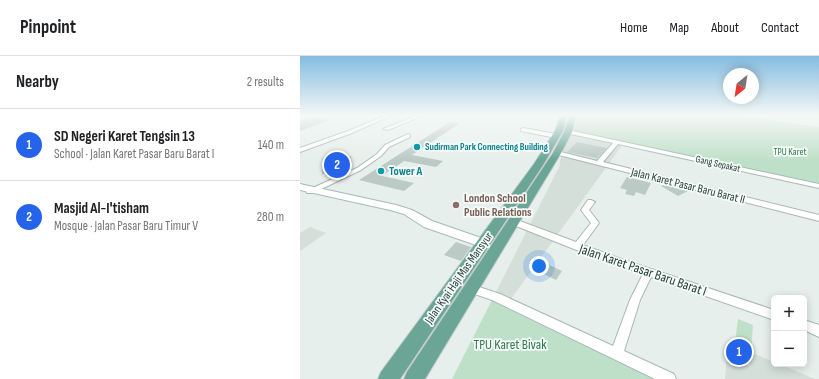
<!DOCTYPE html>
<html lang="en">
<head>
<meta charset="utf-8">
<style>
  :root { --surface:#fff; --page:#f6f6f6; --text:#202124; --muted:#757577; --line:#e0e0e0; --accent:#2563eb }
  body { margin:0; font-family:"Sofia Sans Condensed",sans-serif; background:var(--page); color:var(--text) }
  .controls { position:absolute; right:12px; bottom:12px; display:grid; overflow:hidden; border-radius:6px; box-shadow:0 2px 10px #0003 }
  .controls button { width:36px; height:36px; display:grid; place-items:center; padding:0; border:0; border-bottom:1px solid var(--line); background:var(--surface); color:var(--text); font:20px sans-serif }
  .compass { position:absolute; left:423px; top:12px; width:36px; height:36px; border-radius:50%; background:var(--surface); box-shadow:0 2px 10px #0003; rotate:210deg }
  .you { position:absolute; left:239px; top:210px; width:14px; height:14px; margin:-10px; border:3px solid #fff; border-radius:50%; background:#1a73e8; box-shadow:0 0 0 6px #1a73e833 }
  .badge { display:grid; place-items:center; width:26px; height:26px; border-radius:50%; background:var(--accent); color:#fff; font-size:13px; font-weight:700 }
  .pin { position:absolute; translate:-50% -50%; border:2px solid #fff; box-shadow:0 1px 4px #0006 }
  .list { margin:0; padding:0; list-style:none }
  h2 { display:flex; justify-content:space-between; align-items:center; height:52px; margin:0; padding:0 16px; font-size:17px }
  h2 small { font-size:13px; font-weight:400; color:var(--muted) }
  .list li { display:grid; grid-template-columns:26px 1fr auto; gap:12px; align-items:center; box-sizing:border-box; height:72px; padding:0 16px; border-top:1px solid var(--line) }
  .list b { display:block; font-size:15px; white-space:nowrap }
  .list p { margin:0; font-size:13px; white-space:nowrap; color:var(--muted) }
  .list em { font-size:13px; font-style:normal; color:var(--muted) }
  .map { position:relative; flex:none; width:519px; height:323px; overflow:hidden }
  header { display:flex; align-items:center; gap:24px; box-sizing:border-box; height:56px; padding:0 20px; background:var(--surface); border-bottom:1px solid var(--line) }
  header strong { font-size:19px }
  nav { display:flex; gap:22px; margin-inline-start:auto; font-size:14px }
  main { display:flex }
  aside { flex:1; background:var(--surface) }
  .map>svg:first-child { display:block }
  .built { fill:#d4dfda }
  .green { fill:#bfe0c8 }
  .building { fill:#bbcac4 }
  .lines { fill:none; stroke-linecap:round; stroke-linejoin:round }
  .street-casing { stroke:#a8b8b2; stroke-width:2 }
  .secondary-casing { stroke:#a4bbb3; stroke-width:2 }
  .primary-casing { stroke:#c2cac8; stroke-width:2 }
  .street { fill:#fff; fill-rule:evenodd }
  .secondary { fill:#fff; fill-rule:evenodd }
  .primary { fill:#6aa596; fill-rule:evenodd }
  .culture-dot { fill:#0f9aa8; stroke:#f7fbf9; stroke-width:1.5 }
  .education-dot { fill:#8d6e63; stroke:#f7fbf9; stroke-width:1.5 }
  .labels { text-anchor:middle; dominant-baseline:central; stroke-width:3.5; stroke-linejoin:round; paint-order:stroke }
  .far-culture-label { font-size:10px; font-weight:bold; fill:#0d838f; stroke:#f7fbf9; text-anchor:start }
  .far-park-label { font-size:10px; fill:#2d7a4b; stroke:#f7fbf9 }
  .far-street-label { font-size:10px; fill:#24423a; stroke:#f7fbf9 }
  .culture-label { font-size:12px; font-weight:bold; fill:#0d838f; stroke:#f7fbf9; text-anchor:start }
  .street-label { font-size:12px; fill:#24423a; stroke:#f7fbf9 }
  .education-label { font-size:12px; font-weight:bold; fill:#785e54; stroke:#f7fbf9; text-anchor:start }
  .near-street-label { font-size:14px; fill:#24423a; stroke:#f7fbf9 }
  .near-park-label { font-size:14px; fill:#2d7a4b; stroke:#f7fbf9 }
</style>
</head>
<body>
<header>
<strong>Pinpoint</strong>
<nav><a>Home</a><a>Map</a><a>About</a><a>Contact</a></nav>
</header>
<main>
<aside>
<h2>Nearby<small>2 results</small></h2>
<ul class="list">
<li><span class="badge">1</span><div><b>SD Negeri Karet Tengsin 13</b><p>School · Jalan Karet Pasar Baru Barat I</p></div><em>140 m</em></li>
<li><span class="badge">2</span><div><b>Masjid Al-I'tisham</b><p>Mosque · Jalan Pasar Baru Timur V</p></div><em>280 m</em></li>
</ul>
</aside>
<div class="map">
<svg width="519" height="323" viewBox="0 0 519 323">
  <rect width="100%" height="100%" fill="#e6efeb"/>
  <g class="built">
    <path d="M266 76 323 88 211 243 196 236 259 111Z"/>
    <path d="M10 171 26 177 0 195V177Z"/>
    <path d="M428 287 474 306V308H479L515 323H425Z"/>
  </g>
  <g class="green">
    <path d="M272 59H436L517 71H519V132L266 76Z"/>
    <path d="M193 242 361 323H152Z"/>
    <path d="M438 263 453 269 451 294 435 287Z"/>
  </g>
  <g class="building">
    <path d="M15 60 30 64 0 75V65Z"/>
    <path d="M150 66 160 67 112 99 143 105 136 111 104 105 82 120 114 127 104 135 59 124Z"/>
    <path d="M277 86 307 92 297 102 267 96Z"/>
    <path d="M51 100 52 111 22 118 23 106Z"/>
    <path d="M327 121 351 127 345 139 336 136 334 140 325 138 327 134 320 132Z"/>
    <path d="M367 128 378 133 381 132 388 135 378 140 361 130Z"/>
    <path d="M156 186 171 191 161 205 144 199Z"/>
    <path d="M247 208 262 215 256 224 240 216Z"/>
  </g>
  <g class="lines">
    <defs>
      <g id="street">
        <path d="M87 59H92L52 77 0 96V92L48 75Z"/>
        <path d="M118 59H124L88 74 83 73Z"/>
        <path d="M223 72 256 78 259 80 256 82 221 75V73Z"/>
        <path d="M268 74 519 128V132L318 88 303 106 519 159V165L255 98V96L257 95 297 105 313 87 266 77 265 76Z"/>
        <path d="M108 78 110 79V81L89 91 81 100 61 114 13 137H7L6 135 57 112 77 98 85 89Z"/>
        <path d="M288 144H291L295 146 289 154 299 167 283 189 324 204 474 254V264L351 221 340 244 324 295 374 318 376 323H355L192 244 166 235 165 232 166 229 170 228 200 238 313 290 330 244 343 218 274 193 211 168 210 166 211 164H217L276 186 291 167 281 154Z"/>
        <path d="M504 264 519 269V281L504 274Z"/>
      </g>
      <path id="secondary" d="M0 128 96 149 112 154 132 165 187 184 189 187 187 190H179L124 171 104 158 90 154 0 134Z"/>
      <g id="primary">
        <path d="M261 59H267L263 75 243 109 100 323H78L81 316 234 108 255 75Z"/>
        <path d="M270 59H276L272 76 261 97 125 323H104L107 316 253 97 264 76Z"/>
      </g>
    </defs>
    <use href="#street" class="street-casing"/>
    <use href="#secondary" class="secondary-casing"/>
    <use href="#primary" class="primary-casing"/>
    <use href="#street" class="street"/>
    <use href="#secondary" class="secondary"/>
    <use href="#primary" class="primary"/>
  </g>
  <linearGradient id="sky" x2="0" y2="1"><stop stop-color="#84bce0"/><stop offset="0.57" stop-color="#f4f8f6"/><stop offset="1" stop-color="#f4f8f6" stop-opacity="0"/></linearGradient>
  <rect width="519" height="104" fill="url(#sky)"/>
  <g class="culture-dot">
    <circle cx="117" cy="91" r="4"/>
    <circle cx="81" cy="115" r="4"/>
  </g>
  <circle class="education-dot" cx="156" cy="149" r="4"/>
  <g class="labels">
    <g class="far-culture-label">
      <text x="125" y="91">Sudirman Park Connecting Building</text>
    </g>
    <g class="far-park-label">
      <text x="490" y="96">TPU Karet</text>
    </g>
    <g class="far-street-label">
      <text transform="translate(418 108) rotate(13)">Gang Sepakat</text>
    </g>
    <g class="culture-label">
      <text x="89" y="115">Tower A</text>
    </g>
    <g class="street-label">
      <text transform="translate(388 130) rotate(14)">Jalan Karet Pasar Baru Barat II</text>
      <text transform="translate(159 222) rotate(-55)">Jalan Kyai Haji Mas Mansyur</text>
    </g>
    <g class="education-label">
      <text x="164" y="142">London School<tspan x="164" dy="14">Public Relations</tspan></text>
    </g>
    <g class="near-street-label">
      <text transform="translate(343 214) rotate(19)">Jalan Karet Pasar Baru Barat I</text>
    </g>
    <g class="near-park-label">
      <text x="210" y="288">TPU Karet Bivak</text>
    </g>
  </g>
</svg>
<div class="controls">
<button>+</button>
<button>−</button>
</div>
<svg class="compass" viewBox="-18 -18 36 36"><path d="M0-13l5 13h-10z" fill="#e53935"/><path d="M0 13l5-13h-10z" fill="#757577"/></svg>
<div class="you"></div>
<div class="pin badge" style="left:439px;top:296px">1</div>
<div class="pin badge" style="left:37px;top:109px">2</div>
</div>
</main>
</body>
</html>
